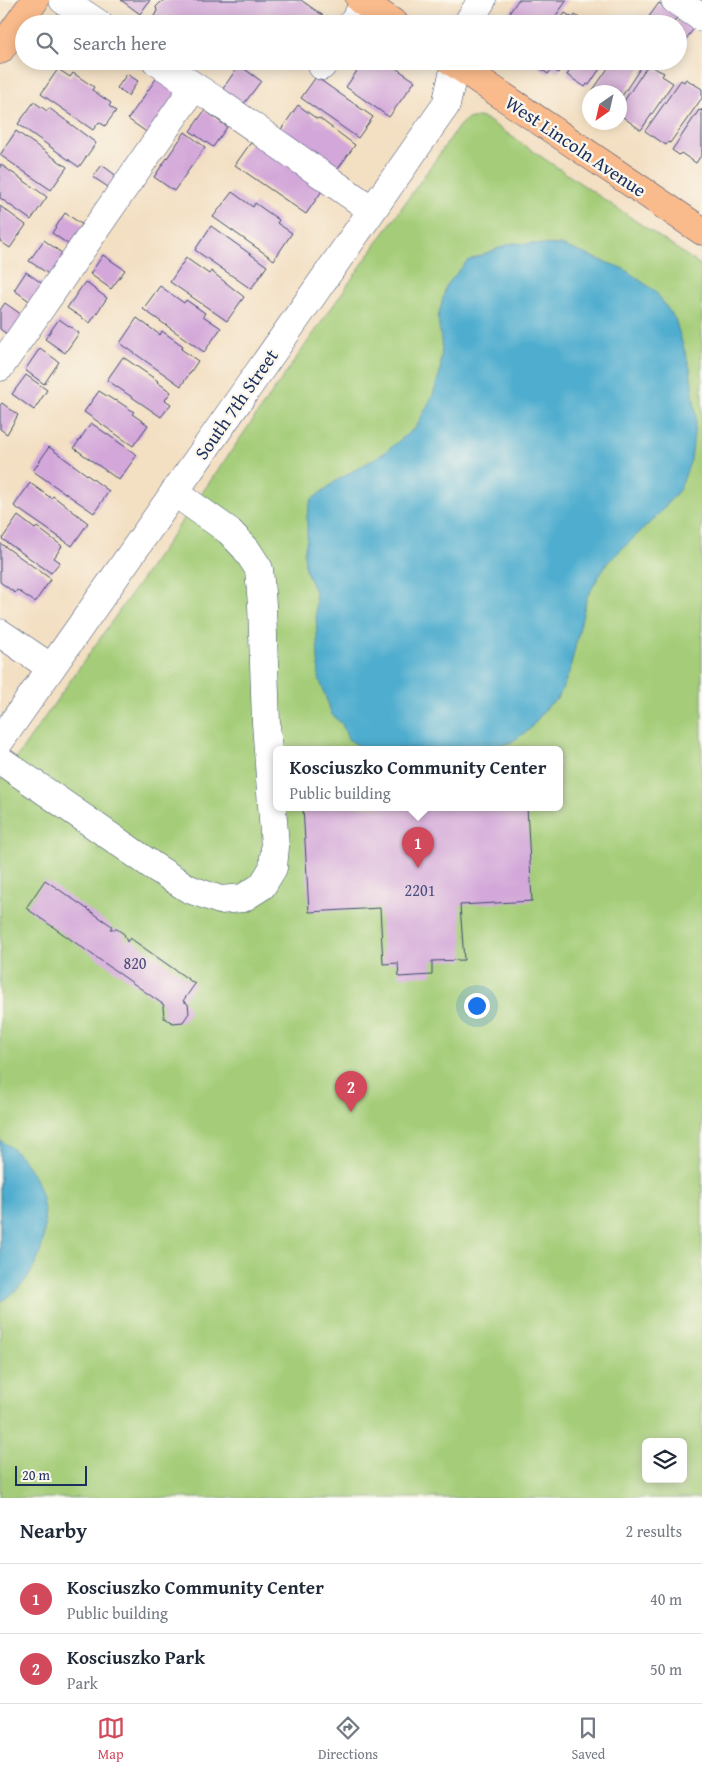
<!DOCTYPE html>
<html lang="en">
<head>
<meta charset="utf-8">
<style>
  :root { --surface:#fff; --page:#f6f6f7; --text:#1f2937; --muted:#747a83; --line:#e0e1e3; --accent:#d1495b }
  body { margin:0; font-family:"Gentium Book Plus",serif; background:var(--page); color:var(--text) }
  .controls { position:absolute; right:15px; bottom:15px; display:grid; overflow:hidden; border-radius:8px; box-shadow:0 2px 12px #0003 }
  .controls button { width:45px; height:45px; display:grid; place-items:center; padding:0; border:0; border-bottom:1px solid var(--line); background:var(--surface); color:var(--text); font:25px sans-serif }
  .compass { position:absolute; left:582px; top:85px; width:45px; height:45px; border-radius:50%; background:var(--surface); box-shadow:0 2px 12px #0003; rotate:214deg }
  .scale { position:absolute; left:15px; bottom:12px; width:72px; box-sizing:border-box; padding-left:5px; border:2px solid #1b2f5e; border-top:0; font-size:14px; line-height:18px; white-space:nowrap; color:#1b2f5e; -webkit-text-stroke:4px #fbf7ec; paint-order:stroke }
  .you { position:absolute; left:476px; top:1005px; width:18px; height:18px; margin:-12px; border:4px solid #fff; border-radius:50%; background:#1a73e8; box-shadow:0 0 0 8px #1a73e833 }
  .badge { display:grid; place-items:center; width:32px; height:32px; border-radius:50%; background:var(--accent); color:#fff; font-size:16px; font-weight:700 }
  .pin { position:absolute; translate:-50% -41px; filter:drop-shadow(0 1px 2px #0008) }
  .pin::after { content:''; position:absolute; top:26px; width:18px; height:15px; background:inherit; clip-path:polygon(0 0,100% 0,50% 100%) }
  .popup { position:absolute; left:273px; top:746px; width:290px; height:65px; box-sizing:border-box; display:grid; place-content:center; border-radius:8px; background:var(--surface); filter:drop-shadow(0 1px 4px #0005); font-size:16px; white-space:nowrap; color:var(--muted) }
  .popup b { font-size:19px; color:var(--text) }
  .popup::after { content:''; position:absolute; left:50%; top:100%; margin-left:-10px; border:10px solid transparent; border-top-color:var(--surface) }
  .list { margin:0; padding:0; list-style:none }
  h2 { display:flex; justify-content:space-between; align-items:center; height:65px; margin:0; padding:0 20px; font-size:21px }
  h2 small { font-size:16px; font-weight:400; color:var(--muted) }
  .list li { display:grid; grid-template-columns:32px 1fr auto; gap:15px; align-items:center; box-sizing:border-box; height:70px; padding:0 20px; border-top:1px solid var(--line) }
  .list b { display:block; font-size:19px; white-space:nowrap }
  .list p { margin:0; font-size:16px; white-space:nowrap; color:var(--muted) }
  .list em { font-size:16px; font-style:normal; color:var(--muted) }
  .icon { flex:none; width:28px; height:28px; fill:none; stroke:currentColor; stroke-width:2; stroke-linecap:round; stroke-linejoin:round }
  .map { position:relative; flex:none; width:702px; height:1498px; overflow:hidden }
  .search { position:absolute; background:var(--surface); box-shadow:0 2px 12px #0003; left:15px; right:15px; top:15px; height:55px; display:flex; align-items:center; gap:12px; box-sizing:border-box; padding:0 18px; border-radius:28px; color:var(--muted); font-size:19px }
  .sheet { height:205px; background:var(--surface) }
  nav { display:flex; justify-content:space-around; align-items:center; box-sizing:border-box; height:70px; border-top:1px solid var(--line); background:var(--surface); font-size:14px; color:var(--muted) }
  nav a { display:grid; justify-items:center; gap:2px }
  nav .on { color:var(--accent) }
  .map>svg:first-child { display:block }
  .green { fill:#a5cd79; stroke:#607e6c; fill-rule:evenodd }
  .water { fill:#50adcf; stroke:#366e96 }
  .building { fill:#d3a7d9 }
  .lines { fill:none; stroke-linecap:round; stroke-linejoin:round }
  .minor-casing { stroke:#3b496d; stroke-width:29 }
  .major-casing { stroke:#3b496d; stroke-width:29 }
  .minor { stroke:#fff; stroke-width:28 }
  .major { stroke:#fabb8c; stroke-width:28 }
  .labels { text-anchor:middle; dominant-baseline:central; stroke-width:4.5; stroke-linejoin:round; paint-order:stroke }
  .number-label { font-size:16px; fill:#494d7d }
  .street-label { font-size:19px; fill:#1b2f5e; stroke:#fbf7ec }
</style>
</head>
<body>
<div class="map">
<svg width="702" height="1498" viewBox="0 0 702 1498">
  <rect width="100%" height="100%" fill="#fbf7ec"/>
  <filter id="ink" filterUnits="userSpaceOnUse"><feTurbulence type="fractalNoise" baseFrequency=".02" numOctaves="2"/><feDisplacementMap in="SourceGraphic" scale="10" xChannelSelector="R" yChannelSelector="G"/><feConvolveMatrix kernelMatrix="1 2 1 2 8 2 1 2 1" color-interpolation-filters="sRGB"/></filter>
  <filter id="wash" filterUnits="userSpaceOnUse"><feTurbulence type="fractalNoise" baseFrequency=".0096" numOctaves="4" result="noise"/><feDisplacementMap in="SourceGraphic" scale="20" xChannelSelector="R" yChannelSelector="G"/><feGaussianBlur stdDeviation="1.12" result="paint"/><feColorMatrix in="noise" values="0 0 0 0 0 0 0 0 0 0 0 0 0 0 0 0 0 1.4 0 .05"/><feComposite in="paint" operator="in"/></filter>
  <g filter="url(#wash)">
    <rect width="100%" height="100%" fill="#f3dfc2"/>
    <path class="green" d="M478 117 486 119 702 266V1498H0V781L459 126 467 119ZM277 749H559V807H277ZM646 1442H683V1479H646Z"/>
    <g class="water">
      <path d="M512 243 561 245 624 269 655 291 675 319 690 368 696 417 691 460 680 489 655 518 607 563 587 597 569 673 558 698 548 706 529 730 510 743 482 749H475L474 747 429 749H364L348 739 342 724 332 715 319 678 315 592 305 569 304 553 307 539V515L311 500 336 481 384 453 416 427 433 395 440 372 442 348 438 318 446 286 467 261Z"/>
      <path d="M0 1140C58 1174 61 1268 0 1302Z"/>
    </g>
    <g id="blocks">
      <g class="building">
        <path d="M121 0H150L140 14Z"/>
        <path d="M164 0H301L335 24H166L154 16 157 11 156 7 160 3Z"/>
        <path d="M518 0H567L550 24H502Z"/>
        <path d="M659 3 678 16 673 24H648L645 22Z"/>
        <path d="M565 13 573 18 575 15 582 20 580 23 582 24H558Z"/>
        <path d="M682 17 695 27 680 47 678 46 677 24Z"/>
        <path d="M364 61H385L415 81 389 117 346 87Z"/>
        <path d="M542 61H566L558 73 552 69 548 74 538 67Z"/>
        <path d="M571 61H605L589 85 587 84 585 87 567 75 569 72 566 70Z"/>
        <path d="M613 61H645L620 99V92H598L593 90Z"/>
        <path d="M239 65 261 81 243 105 222 90Z"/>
        <path d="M648 65 664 73 662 76 673 83 641 130 620 115V107Z"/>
        <path d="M58 69 70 77 73 73 94 87 92 90 111 103 109 106 116 111 105 126 99 122 93 130 41 94Z"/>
        <path d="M127 74 138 81 128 96 117 88Z"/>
        <path d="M158 76 182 93 152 136 128 119Z"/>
        <path d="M316 77 373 117 358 138 301 98Z"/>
        <path d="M686 79 702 89V98L670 143 668 142 666 145 645 131 681 80 684 82Z"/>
        <path d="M34 102 47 111 49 108 96 143 79 167 18 124Z"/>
        <path d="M298 105 317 119 319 118 355 145 335 173 278 134Z"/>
        <path d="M702 109V154L696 163 681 153 679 155 672 150 699 110 701 111Z"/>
        <path d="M205 110 227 127 213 147 190 131Z"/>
        <path d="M16 131 67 167 51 190 0 155Z"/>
        <path d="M185 132 205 147 174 191 154 177Z"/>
        <path d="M252 141 324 188 306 214 235 165Z"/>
        <path d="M0 164 47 197 31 220 0 198Z"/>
        <path d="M102 165 122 180 114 191 93 177Z"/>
        <path d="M232 192 253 207 255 203 279 220 277 223 292 233 274 260 213 217Z"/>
        <path d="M0 206 26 225 10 248 0 241Z"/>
        <path d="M65 213 86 227 72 247 52 233Z"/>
        <path d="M211 226 267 266 251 289 195 250Z"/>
        <path d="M44 240 67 257 53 277 29 261Z"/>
        <path d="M103 255 125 270 111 289 90 274Z"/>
        <path d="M186 258 209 274 211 271 244 297 227 321 170 282Z"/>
        <path d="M26 272 47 287 35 305 14 290Z"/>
        <path d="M85 282 107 298 90 323 67 308Z"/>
        <path d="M160 286 184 303 186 300 205 313 203 316 221 328 204 352 143 309Z"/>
        <path d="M5 303 25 317 11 337 0 329V310Z"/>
        <path d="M137 318 160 335 162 331 183 346 181 349 198 361 181 386 120 343Z"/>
        <path d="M59 319 79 333 65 353 45 339Z"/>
        <path d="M40 348 59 362 44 384 25 370Z"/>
        <path d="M123 357 158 381 157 382 171 392 165 400 171 404 161 417 107 380Z"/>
        <path d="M26 375 47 390 34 410 12 394Z"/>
        <path d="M99 391 115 401 116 400 134 412 132 414 148 425 133 446 84 412Z"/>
        <path d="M2 403 18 415 7 434 0 429V405Z"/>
        <path d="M91 423 137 455 119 480 74 448Z"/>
        <path d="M49 447 109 491 94 513 33 471Z"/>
        <path d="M30 483 51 498 53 496 88 523 72 546 14 506Z"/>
        <path d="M18 516 35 529 37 527 62 546 54 558 60 562 51 573 2 539Z"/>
        <path d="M0 543 51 579 35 602 17 590 15 593 0 582Z"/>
        <path d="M303 807H527L532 901 460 905 464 960 432 961V975L399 977 398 963 383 964 380 908 309 912Z"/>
        <path d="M45 880 112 926 110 929H117L124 934 127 942 130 938 195 984 183 1001 188 1004 189 1013 183 1022 173 1023 164 1018 163 1007 164 1005 26 908Z"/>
      </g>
    </g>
  </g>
  <g filter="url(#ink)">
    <use href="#blocks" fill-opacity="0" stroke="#3b496d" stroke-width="1"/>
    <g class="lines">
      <defs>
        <g id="minor">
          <path d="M63 0 99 24"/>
          <path d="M675 0 702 18"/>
          <path d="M352 24 365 4"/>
          <path d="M467 24 482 0"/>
          <path d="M156 61 215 100 372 210"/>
          <path d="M322 66 326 61"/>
          <path d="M0 367 194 87"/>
          <path d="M0 633 50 667"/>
          <path d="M0 741 446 105 456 61"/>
          <path d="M0 760 153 866 189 889 220 900 243 898 262 886 273 868 275 847 266 723 262 605 259 569 246 549 229 531 174 492"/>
        </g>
        <g id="major">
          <path d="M360 0 395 24"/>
          <path d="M0 50 35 0"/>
          <path d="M451 61 702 231"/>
        </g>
      </defs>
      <use href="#minor" class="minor-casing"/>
      <use href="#major" class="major-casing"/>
      <use href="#minor" class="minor"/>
      <use href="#major" class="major"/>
    </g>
  </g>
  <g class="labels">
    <g class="number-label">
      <text x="420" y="890">2201</text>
      <text x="135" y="963">820</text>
    </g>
    <g class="street-label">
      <text transform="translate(576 146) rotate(34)">West Lincoln Avenue</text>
      <text transform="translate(236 404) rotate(-55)">South 7th Street</text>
    </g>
  </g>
</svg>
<div class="controls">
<button><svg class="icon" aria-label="layers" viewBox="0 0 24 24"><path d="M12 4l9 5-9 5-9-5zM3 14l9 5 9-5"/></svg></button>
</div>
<svg class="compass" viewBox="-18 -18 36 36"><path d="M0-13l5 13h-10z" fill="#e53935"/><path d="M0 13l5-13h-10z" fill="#747a83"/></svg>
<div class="scale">20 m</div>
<div class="you"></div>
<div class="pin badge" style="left:418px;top:868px">1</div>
<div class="popup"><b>Kosciuszko Community Center</b>Public building</div>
<div class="pin badge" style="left:351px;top:1112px">2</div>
<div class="search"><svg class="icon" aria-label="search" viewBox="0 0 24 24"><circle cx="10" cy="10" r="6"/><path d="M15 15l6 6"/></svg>Search here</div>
</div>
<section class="sheet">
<h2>Nearby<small>2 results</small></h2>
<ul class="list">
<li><span class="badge">1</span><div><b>Kosciuszko Community Center</b><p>Public building</p></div><em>40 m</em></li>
<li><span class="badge">2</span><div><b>Kosciuszko Park</b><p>Park</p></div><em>50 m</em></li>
</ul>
</section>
<nav>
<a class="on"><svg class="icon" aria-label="map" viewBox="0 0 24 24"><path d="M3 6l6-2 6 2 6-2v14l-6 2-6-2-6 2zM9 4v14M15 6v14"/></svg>Map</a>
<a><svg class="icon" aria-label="directions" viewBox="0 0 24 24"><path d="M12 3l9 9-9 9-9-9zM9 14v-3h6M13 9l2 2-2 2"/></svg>Directions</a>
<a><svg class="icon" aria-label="saved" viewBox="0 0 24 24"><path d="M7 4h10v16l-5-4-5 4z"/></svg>Saved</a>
</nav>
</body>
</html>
